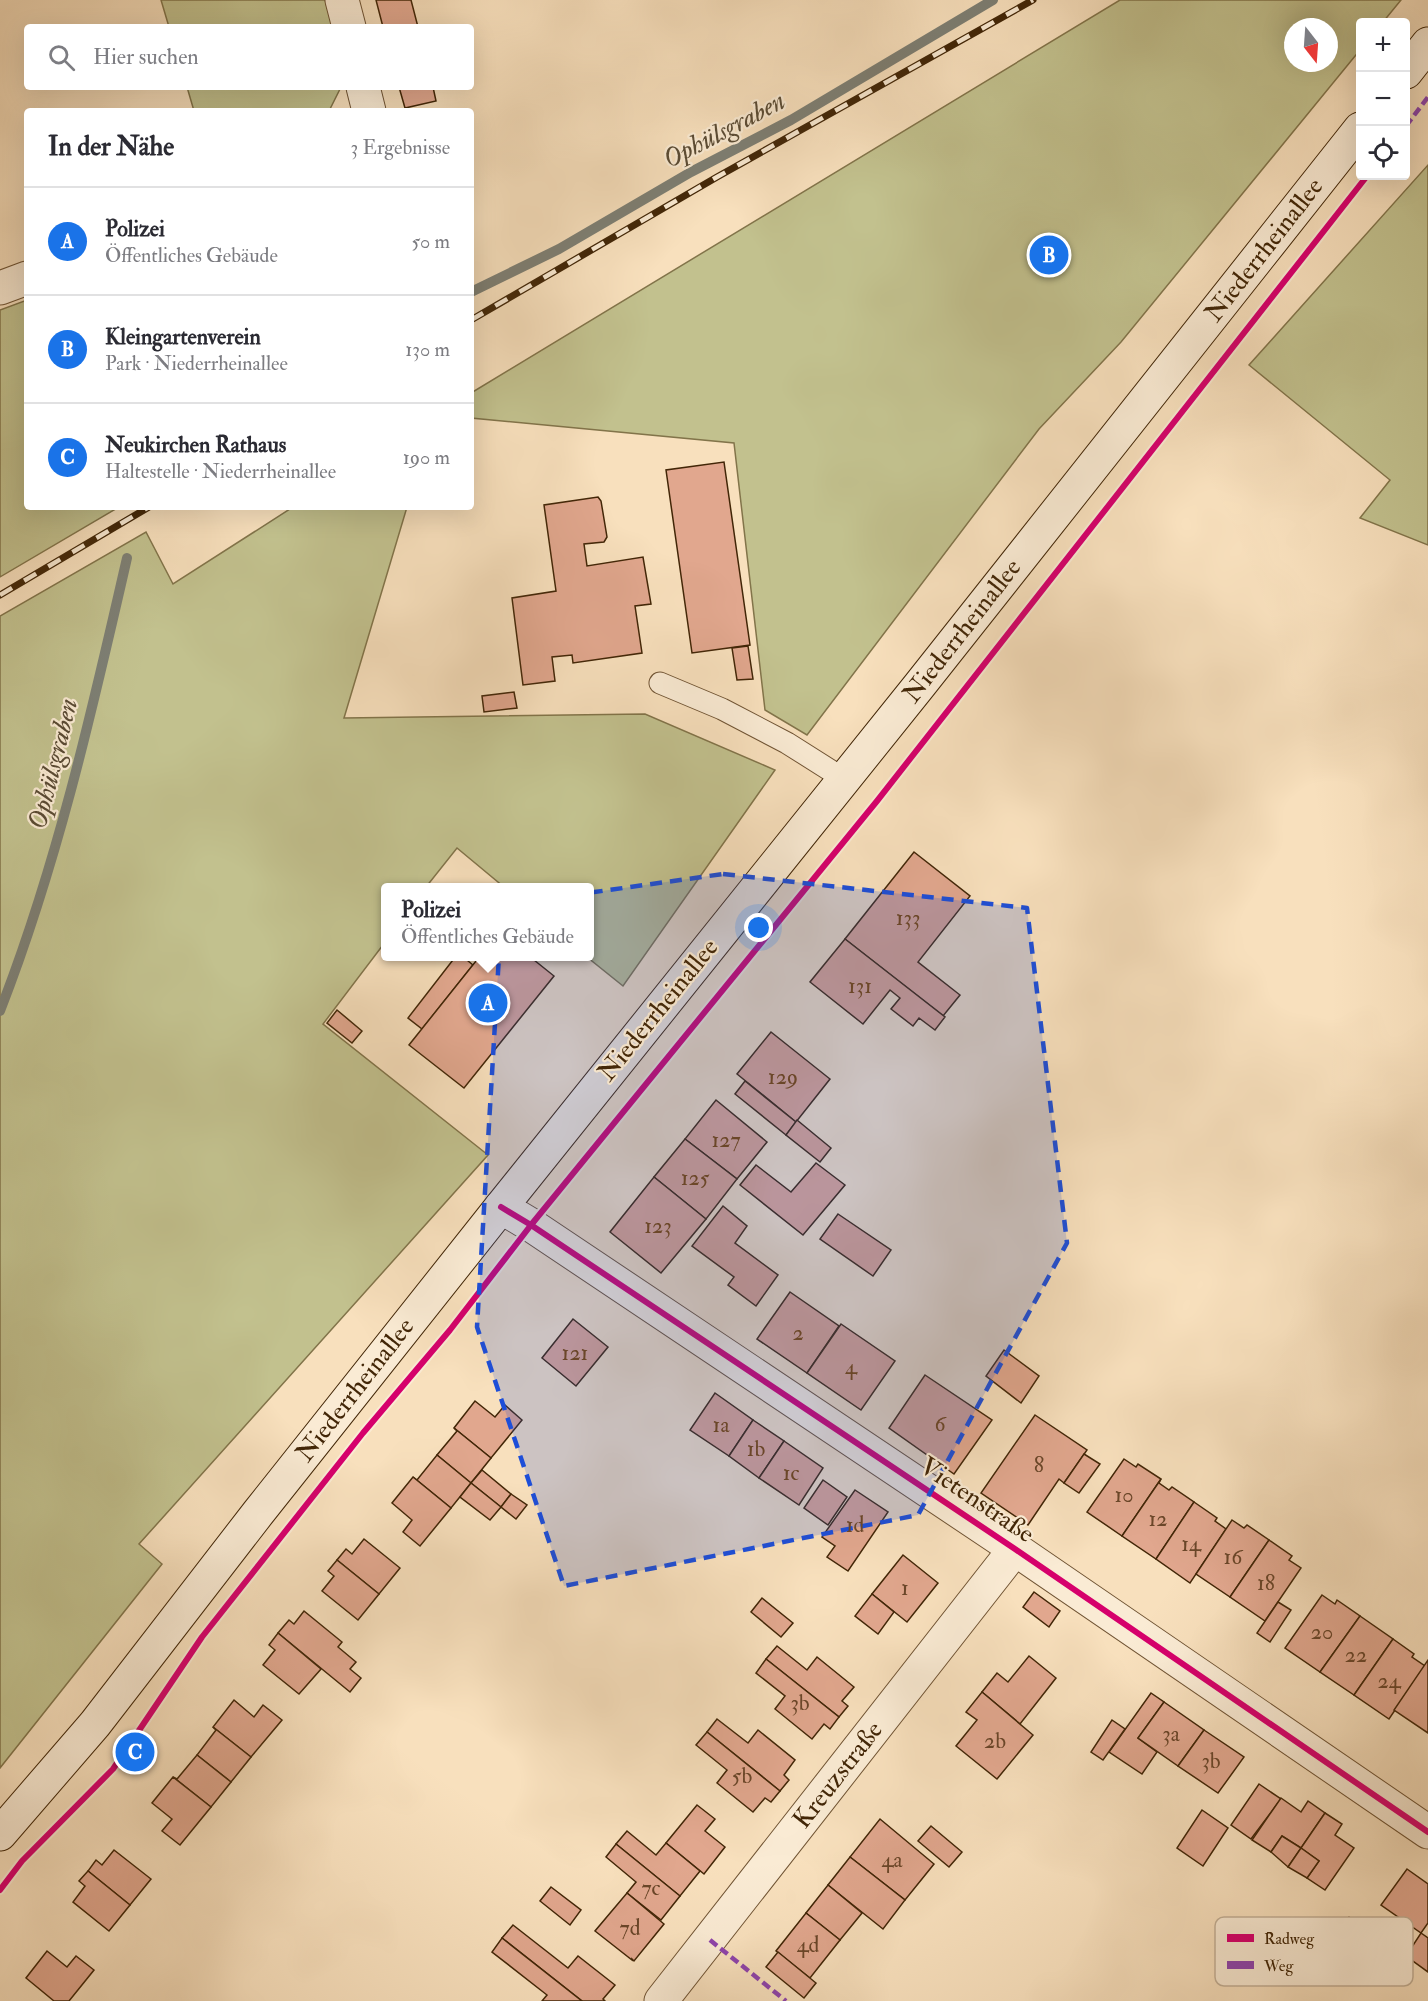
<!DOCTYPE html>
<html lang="de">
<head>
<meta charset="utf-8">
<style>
  :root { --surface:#fff; --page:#f7f7f7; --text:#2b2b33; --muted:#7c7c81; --line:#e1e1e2; --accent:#1a73e8 }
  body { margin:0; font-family:"IM FELL Double Pica",serif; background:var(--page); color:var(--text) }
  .controls { position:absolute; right:18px; top:18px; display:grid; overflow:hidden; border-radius:6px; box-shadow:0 6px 24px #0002 }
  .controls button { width:54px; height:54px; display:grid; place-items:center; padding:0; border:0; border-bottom:2px solid var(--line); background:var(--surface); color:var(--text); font:30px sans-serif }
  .compass { position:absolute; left:1284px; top:18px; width:54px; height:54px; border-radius:50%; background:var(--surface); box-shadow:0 6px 24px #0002; rotate:163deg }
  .you { position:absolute; left:759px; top:928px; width:21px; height:21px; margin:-15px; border:4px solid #fff; border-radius:50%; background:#1a73e8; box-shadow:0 0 0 9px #1a73e833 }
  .badge { display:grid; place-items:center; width:39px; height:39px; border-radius:50%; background:var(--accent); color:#fff; font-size:20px; font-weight:700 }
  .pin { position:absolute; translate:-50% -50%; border:3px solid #fff; box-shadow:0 2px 6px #0006 }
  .popup { position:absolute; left:381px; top:883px; width:213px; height:78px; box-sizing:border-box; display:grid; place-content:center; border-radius:6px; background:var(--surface); filter:drop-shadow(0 2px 4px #0005); font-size:20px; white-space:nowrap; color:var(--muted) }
  .popup b { font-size:22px; color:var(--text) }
  .popup::after { content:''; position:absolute; left:50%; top:100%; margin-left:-12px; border:12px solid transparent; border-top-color:var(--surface) }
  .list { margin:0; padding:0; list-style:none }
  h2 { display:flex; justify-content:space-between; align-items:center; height:78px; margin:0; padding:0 24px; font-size:26px }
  h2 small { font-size:20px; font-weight:400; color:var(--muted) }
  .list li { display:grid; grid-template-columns:39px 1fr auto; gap:18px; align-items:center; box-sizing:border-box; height:108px; padding:0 24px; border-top:2px solid var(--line) }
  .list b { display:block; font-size:22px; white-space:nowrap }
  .list p { margin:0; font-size:20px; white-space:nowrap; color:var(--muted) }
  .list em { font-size:20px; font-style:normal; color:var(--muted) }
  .icon { flex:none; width:33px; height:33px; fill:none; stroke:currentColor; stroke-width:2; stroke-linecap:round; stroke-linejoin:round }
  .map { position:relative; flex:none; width:1428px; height:2001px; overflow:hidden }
  .search { position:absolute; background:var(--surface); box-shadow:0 6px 24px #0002; left:24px; top:24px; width:450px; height:66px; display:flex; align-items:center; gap:15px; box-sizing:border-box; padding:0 21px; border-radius:6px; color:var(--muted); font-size:22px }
  .panel { position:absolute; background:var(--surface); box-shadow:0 6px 24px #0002; left:24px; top:108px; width:450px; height:402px; border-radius:6px }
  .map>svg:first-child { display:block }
  .green { fill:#c2c18e; stroke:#82744a; stroke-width:1.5; fill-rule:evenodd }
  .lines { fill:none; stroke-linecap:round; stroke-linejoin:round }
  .stream { stroke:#7d7f74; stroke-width:10 }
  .building { fill:#e1a78e; stroke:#422607; stroke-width:1.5 }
  .lane-casing { stroke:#705434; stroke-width:23 }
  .street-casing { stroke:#705434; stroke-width:35 }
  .secondary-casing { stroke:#422607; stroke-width:35 }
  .lane { stroke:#faebd4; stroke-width:21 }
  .street { stroke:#faebd4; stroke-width:33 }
  .secondary { stroke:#faebd4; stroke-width:33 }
  .rail-casing { stroke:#422607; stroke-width:7 }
  .rail { stroke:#faebd4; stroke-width:4.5; stroke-dasharray:14; stroke-linecap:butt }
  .quiet { stroke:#8e44ad; stroke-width:4.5; stroke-dasharray:9 4.5; stroke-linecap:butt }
  .cycleway-casing { stroke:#faebd4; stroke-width:10 }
  .cycleway { stroke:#d6006c; stroke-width:6 }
  .marked { fill:#1d4ed8; fill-opacity:0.2; stroke:#1d4ed8; stroke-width:4.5; stroke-dasharray:12 8; stroke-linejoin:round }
  .labels { text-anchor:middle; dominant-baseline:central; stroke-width:4.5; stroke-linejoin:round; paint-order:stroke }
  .number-label { font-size:22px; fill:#6a4629 }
  .street-label { font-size:26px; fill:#422607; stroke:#faebd4 }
  .water-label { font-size:27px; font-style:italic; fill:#5a4b34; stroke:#faebd4 }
  .key { fill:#faebd4; stroke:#c3b096; stroke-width:1.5 }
  .key-label { font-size:16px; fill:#422607 }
</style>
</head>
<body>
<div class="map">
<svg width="1428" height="2001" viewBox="0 0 1428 2001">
  <rect width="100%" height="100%" fill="#f8e0bd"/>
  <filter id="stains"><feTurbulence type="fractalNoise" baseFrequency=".00333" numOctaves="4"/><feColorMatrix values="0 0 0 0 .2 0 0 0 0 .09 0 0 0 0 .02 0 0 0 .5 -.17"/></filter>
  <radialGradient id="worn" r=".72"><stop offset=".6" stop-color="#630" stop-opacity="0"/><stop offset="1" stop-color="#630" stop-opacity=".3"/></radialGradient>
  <g class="green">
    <path d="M161 0H325L333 27H169Z"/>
    <path d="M1120 0H1401L1383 22H1360V50L1121 342 1039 429 807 735 765 710 734 443 471 418V393ZM1293 27H1329V63H1293Z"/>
    <path d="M187 87H341L329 111H194Z"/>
    <path d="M1428 165V545L1360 518 1390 480 1249 365Z"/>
    <path d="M27 300V507H119L0 577V310Z"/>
    <path d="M293 507H407L344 718 645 714 775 770 623 986 587 957 590 956V888L504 887 457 848 426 887 386 888V941L323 1024 488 1155 139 1544 162 1564 0 1768V616L146 532 173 584Z"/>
  </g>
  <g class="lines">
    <g class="stream">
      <path d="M471 292 559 249 691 172 791 120 993 0"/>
      <path d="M0 1011C57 865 92 711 127 558"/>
    </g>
  </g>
  <g class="building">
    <path d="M376 0H411L418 27H383Z"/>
    <path d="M399 87H433L436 101 405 108Z"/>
    <path d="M724 462 750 645 692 653 666 470Z"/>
    <path d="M598 497 601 501 607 537 604 542 584 544 587 566 643 557 651 604 635 606 642 653 573 663 572 655 552 657 555 681 523 685 512 598 556 591 544 505Z"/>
    <path d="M748 646 753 679 737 680 732 648Z"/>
    <path d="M514 692 517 708 484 712 482 696Z"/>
    <path d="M914 852 970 896 918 962 960 995 943 1016 845 939Z"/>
    <path d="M845 939 945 1017 935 1030 919 1018 913 1026 891 1009 900 998 890 990 863 1024 810 982Z"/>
    <path d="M456 956H462L473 965 422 1029 408 1018Z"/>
    <path d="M480 956H529L554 976 464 1088 409 1045Z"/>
    <path d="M337 1010 362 1031 352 1043 327 1023Z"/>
    <path d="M771 1032 830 1079 796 1122 737 1074Z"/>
    <path d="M745 1081 796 1122 786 1135 735 1094Z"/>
    <path d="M716 1100 767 1142 737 1179 685 1139Z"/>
    <path d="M797 1120 831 1148 820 1162 786 1135Z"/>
    <path d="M685 1139 737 1179 706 1219 654 1177Z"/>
    <path d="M816 1163 845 1185 803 1235 740 1185 756 1165 791 1192Z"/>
    <path d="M654 1177 706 1219 661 1273 610 1232Z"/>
    <path d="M723 1206 747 1226 735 1243 778 1275 756 1306 728 1285 734 1277 692 1246Z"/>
    <path d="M838 1214 891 1250 873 1276 820 1239Z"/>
    <path d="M790 1292 839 1326 807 1373 757 1339Z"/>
    <path d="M573 1319 608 1347 576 1386 542 1358Z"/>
    <path d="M841 1324 895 1361 861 1410 807 1373Z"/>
    <path d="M1004 1350 1039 1376 1021 1403 986 1376Z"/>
    <path d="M925 1375 992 1420 954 1474 889 1428Z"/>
    <path d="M715 1393 753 1420 729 1456 690 1430Z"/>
    <path d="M475 1401 495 1417 505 1405 522 1420 491 1458 454 1428Z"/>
    <path d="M1035 1415 1087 1450 1064 1483 1059 1479 1028 1525 981 1493Z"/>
    <path d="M753 1420 784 1441 759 1478 729 1456Z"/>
    <path d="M454 1428 491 1458 471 1483 437 1455 457 1431Z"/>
    <path d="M784 1441 823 1468 799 1505 759 1478Z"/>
    <path d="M1084 1454 1100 1464 1079 1493 1064 1483Z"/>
    <path d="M437 1455 471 1483 451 1508 413 1477 417 1480Z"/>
    <path d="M1124 1459 1136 1467 1138 1464 1161 1479 1122 1536 1087 1512Z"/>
    <path d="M482 1470 511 1494 501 1507 471 1483Z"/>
    <path d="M413 1477 451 1508 420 1546 403 1532 412 1520 392 1503Z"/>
    <path d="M1161 1479 1159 1483 1169 1490 1172 1487 1194 1502 1156 1559 1122 1536Z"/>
    <path d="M823 1480 847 1497 828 1525 804 1508Z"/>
    <path d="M471 1483 501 1507 490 1520 460 1497Z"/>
    <path d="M855 1490 888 1512 848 1571 827 1557 835 1546 822 1537Z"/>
    <path d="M511 1494 527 1505 516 1519 501 1507Z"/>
    <path d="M1194 1502 1217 1518 1215 1521 1226 1529 1190 1583 1156 1559Z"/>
    <path d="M1232 1520 1244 1528 1247 1525 1269 1540 1230 1597 1196 1574Z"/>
    <path d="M364 1539 400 1568 379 1594 337 1560 346 1549 352 1554Z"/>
    <path d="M1269 1540 1292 1556 1289 1560 1301 1568 1265 1621 1230 1597Z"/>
    <path d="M903 1555 938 1583 907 1622 872 1594Z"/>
    <path d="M337 1560 379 1594 358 1620 322 1591 334 1576 328 1571Z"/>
    <path d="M1034 1592 1060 1611 1049 1627 1023 1607Z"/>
    <path d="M872 1594 894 1612 878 1634 855 1616Z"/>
    <path d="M1322 1595 1335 1604 1337 1600 1360 1616 1320 1672 1285 1648Z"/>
    <path d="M762 1598 793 1623 781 1637 751 1612Z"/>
    <path d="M1278 1602 1291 1610 1270 1642 1257 1633Z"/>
    <path d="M304 1611 342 1642 338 1647 356 1662 350 1669 361 1678 350 1692 278 1633 289 1620 294 1624Z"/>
    <path d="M1360 1616 1393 1639 1354 1695 1320 1672Z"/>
    <path d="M278 1633 321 1669 299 1694 263 1665 275 1650 269 1645Z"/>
    <path d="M1393 1639 1414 1654 1412 1657 1425 1666 1389 1719 1354 1695Z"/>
    <path d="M777 1646 807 1670 817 1657 854 1687 842 1701 848 1706 839 1717 766 1659Z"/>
    <path d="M1029 1656 1056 1678 1020 1724 982 1692 997 1673 1008 1682Z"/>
    <path d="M766 1659 839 1717 830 1729 824 1724 812 1739 775 1709 785 1696 756 1673Z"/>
    <path d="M1428 1660V1733L1394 1710Z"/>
    <path d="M982 1692 1033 1735 997 1779 956 1746 977 1720 966 1712Z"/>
    <path d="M1151 1693 1164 1702 1138 1738 1157 1752 1142 1774 1109 1752Z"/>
    <path d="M234 1700 254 1717 263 1705 282 1720 251 1757 213 1727Z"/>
    <path d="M1164 1702 1204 1730 1178 1766 1138 1738Z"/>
    <path d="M717 1719 748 1743 758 1730 795 1760 784 1775 789 1780 780 1791 707 1732Z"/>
    <path d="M1112 1720 1125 1729 1103 1760 1091 1752Z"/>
    <path d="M213 1727 251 1757 231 1782 197 1755 216 1730Z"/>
    <path d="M1204 1730 1244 1757 1218 1793 1178 1766Z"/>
    <path d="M707 1732 780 1791 771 1802 765 1798 753 1812 717 1783 727 1770 696 1745Z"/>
    <path d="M197 1755 231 1782 211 1807 173 1777 177 1779Z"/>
    <path d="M173 1777 211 1807 180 1845 162 1831 172 1819 152 1803Z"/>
    <path d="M1259 1784 1281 1799 1251 1839 1231 1825Z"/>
    <path d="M1281 1798 1301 1812 1308 1801 1325 1813 1301 1848 1282 1836 1271 1852 1252 1840Z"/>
    <path d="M697 1805 715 1819 705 1831 725 1847 704 1874 666 1843Z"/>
    <path d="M1202 1810 1228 1828 1203 1866 1177 1848Z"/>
    <path d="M1325 1813 1342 1824 1335 1835 1354 1848 1325 1890 1307 1878 1319 1861 1301 1848Z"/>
    <path d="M880 1819 934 1864 905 1900 850 1857Z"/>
    <path d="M931 1826 962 1852 949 1867 918 1841Z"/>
    <path d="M627 1831 656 1855 666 1843 700 1871 680 1896 616 1844Z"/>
    <path d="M1282 1836 1301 1848 1288 1867 1271 1852Z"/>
    <path d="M616 1844 680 1896 661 1920 627 1893 636 1882 606 1857Z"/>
    <path d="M1301 1848 1319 1861 1307 1878 1288 1867Z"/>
    <path d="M114 1850 151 1879 130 1905 88 1871 96 1860 102 1865Z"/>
    <path d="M850 1857 905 1900 883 1929 828 1885Z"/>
    <path d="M1407 1869 1428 1884V1923L1421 1933 1381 1905Z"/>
    <path d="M88 1871 130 1905 109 1931 73 1902 85 1886 79 1881Z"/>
    <path d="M828 1885 862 1913 840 1940 806 1913Z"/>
    <path d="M551 1887 581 1910 570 1925 540 1901Z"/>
    <path d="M627 1893 664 1924 634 1961 632 1959V1960L595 1931Z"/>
    <path d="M806 1913 840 1940 810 1978 776 1951Z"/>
    <path d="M1349 1917 1367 1929 1343 1965 1326 1953Z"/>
    <path d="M513 1925 568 1968 578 1956 615 1985 603 1999 605 2001H582L502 1938Z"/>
    <path d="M1421 1933 1428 1938V1972L1406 1956Z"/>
    <path d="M502 1938 582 2001H542L547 1995 492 1952Z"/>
    <path d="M47 1951 67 1967 76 1956 94 1970 69 2001H54L26 1978Z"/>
    <path d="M778 1952 816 1983 804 1998 766 1967Z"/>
  </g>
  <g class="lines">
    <defs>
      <path id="lane" d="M660 683 722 709 787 743 844 779"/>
      <g id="street">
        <path d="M342 0 349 27"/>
        <path d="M363 87 369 111"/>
        <path d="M0 288 27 278"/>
        <path d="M501 1207 531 1225 1015 1549 1428 1832"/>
        <path d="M661 2001 1015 1549"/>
      </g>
      <g id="secondary">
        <path d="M1406 72 1428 44"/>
        <path d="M0 1834 95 1724 258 1513 501 1207 919 686 1360 129"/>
      </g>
    </defs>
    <use href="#lane" class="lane-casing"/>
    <use href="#street" class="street-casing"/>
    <use href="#secondary" class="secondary-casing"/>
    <use href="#lane" class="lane"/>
    <use href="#street" class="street"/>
    <use href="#secondary" class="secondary"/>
    <defs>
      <g id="rail">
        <path d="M471 320 717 177 1033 0"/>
        <path d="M0 595 149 507"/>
      </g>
    </defs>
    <use href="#rail" class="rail-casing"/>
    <use href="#rail" class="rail"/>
    <g class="quiet">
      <path d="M1406 126 1428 97"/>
      <path d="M710 1940 786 2001"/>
    </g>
    <defs>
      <g id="cycleway">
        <path d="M501 1207 531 1225 1015 1549 1428 1832"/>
        <path d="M0 1890 22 1861 113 1769 202 1637 363 1433 450 1330 531 1225 877 801 1367 176"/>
      </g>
    </defs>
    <use href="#cycleway" class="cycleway-casing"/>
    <use href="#cycleway" class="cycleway"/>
  </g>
  <path class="marked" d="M723 874 1027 908 1067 1243 918 1515 564 1586 477 1327 502 905Z"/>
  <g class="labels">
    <g class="number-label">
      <text x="908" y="918">133</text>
      <text x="860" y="986">131</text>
      <text x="783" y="1077">129</text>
      <text x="726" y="1140">127</text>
      <text x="695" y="1178">125</text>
      <text x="658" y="1226">123</text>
      <text x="798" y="1333">2</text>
      <text x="575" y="1353">121</text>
      <text x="851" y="1367">4</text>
      <text x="940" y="1424">6</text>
      <text x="721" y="1425">1a</text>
      <text x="756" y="1449">1b</text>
      <text x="1039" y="1465">8</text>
      <text x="791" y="1473">1c</text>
      <text x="1124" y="1495">10</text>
      <text x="1158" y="1519">12</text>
      <text x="855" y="1525">1d</text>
      <text x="1191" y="1544">14</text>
      <text x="1233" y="1557">16</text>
      <text x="1266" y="1583">18</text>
      <text x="905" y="1588">1</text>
      <text x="1322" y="1632">20</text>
      <text x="1356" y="1655">22</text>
      <text x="1389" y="1681">24</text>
      <text x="800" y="1703">3b</text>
      <text x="1171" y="1734">3a</text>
      <text x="995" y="1741">2b</text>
      <text x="1211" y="1761">3b</text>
      <text x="742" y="1776">5b</text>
      <text x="892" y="1860">4a</text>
      <text x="651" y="1888">7c</text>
      <text x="630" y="1928">7d</text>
      <text x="808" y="1945">4d</text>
    </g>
    <g class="street-label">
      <text transform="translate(1264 250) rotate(-52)">Niederrheinallee</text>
      <text transform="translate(962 631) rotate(-52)">Niederrheinallee</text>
      <text transform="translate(658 1010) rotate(-51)">Niederrheinallee</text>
      <text transform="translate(355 1390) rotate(-52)">Niederrheinallee</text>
      <text transform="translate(977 1500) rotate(34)">Vietenstraße</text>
      <text transform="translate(838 1775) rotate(-52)">Kreuzstraße</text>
    </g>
    <g class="water-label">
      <text transform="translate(724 130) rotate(-28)">Ophülsgraben</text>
      <text transform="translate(53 764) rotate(-76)">Ophülsgraben</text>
    </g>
  </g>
  <rect x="1215" y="1917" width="198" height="69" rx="9" class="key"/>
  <rect x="1227" y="1934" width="27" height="8" fill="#d6006c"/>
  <rect x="1227" y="1961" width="27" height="8" fill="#8e44ad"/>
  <g class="key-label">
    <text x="1264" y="1944">Radweg</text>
    <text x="1264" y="1971">Weg</text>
  </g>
  <rect width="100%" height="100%" filter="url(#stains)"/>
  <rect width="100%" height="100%" fill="url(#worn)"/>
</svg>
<div class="controls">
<button>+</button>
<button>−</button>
<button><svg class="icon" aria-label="locate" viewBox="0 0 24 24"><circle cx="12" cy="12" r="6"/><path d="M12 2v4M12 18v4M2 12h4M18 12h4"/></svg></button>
</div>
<svg class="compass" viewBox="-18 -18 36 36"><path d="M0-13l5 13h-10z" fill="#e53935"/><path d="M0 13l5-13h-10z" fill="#7c7c81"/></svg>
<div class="you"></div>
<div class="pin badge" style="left:488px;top:1003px">A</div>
<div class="popup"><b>Polizei</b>Öffentliches Gebäude</div>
<div class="pin badge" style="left:1049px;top:255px">B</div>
<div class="pin badge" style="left:135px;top:1752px">C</div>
<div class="search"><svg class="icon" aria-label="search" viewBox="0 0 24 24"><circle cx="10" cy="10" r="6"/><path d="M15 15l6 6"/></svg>Hier suchen</div>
<section class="panel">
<h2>In der Nähe<small>3 Ergebnisse</small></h2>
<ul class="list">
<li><span class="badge">A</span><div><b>Polizei</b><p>Öffentliches Gebäude</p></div><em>50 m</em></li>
<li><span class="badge">B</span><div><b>Kleingartenverein</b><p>Park · Niederrheinallee</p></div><em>130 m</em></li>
<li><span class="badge">C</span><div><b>Neukirchen Rathaus</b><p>Haltestelle · Niederrheinallee</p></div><em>190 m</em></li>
</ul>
</section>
</div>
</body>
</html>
